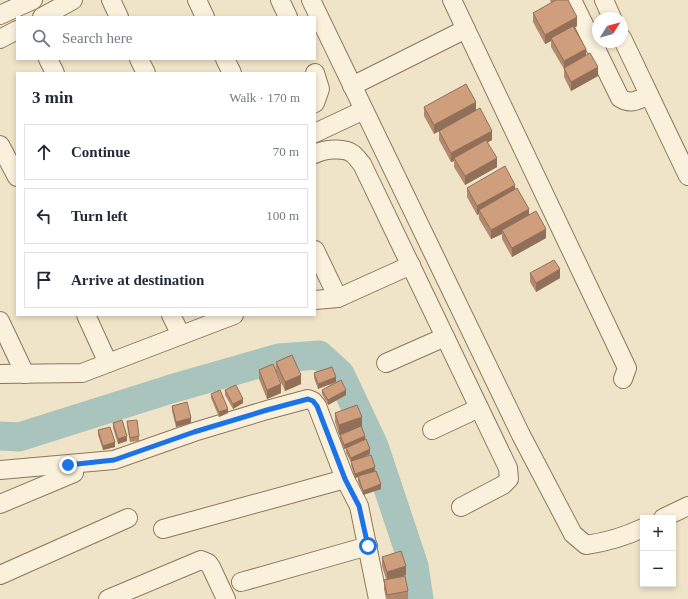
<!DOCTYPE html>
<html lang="en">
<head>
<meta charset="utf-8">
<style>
  :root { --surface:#fff; --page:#f6f6f7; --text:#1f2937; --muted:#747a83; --line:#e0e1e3 }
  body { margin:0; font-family:Georgia,serif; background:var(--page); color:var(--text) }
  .controls { position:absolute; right:12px; bottom:12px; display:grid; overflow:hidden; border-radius:0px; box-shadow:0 2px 6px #0003 }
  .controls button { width:36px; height:36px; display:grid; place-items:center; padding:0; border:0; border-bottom:1px solid var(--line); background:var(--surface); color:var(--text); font:20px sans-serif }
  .compass { position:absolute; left:592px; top:12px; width:36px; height:36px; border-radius:50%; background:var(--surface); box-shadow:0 2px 6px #0003; rotate:53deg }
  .stop { position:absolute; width:12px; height:12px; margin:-9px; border:3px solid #1a73e8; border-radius:50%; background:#fff }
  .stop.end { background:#1a73e8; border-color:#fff; box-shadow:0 1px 4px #0008 }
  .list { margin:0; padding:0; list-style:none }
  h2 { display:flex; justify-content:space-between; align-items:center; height:52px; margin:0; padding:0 16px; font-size:17px }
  h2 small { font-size:13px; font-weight:400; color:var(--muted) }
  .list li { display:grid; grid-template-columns:26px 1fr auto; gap:12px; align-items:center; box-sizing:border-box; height:56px; margin:0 8px 8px; padding:0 8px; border:1px solid var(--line); border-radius:0px }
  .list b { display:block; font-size:15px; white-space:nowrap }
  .list em { font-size:13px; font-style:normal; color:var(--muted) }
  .icon { flex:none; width:22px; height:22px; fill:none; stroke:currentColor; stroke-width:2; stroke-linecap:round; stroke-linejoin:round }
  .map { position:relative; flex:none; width:688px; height:599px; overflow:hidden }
  .search { position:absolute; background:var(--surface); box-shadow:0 2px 6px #0003; left:16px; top:16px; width:300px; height:44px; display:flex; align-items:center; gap:10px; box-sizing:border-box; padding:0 14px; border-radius:0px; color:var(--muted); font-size:15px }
  .panel { position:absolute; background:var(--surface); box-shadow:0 2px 6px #0003; left:16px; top:72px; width:300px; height:244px; border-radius:0px }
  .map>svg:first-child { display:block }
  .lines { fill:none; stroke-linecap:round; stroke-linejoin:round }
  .river { stroke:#a9c4bc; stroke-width:29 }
  .minor-casing { stroke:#8d765c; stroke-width:20 }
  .minor { stroke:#faf1dc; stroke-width:18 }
  .wall { fill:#b2896c }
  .shaded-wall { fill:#916f58 }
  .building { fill:#cf9f7d; stroke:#916f58 }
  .route { stroke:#1a73e8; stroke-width:5 }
</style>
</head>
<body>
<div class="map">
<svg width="688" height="599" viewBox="0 0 688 599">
  <rect width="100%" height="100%" fill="#f0e4c8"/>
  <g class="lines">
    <path class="river" d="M0 436 19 437 171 389 279 358 319 355 340 374 374 446 414 566 419 599"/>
    <defs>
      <g id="minor">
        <path d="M111 0 119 17"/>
        <path d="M197 0 205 17"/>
        <path d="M280 0 288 17"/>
        <path d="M311 0 521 435 573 534 586 545C607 542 624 537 643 528"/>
        <path d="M452 0 627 368 623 379"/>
        <path d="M572 0 620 98C631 105 638 100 649 95"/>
        <path d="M604 0 612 18"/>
        <path d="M0 15 33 0"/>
        <path d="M42 17 73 0"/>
        <path d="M622 38 688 176"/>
        <path d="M0 39 17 30"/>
        <path d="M48 59 55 73"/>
        <path d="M139 59 146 73"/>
        <path d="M225 59 232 73"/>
        <path d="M315 73 320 89 315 103"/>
        <path d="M352 86 466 29"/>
        <path d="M315 133 364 110"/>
        <path d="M0 145 17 177"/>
        <path d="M315 154C324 149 345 147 353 154 357 157 359 161 362 164L508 468 509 479 503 485 461 507"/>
        <path d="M315 250 338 298"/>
        <path d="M315 300 338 298 411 265"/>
        <path d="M86 315 108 363"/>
        <path d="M171 315 181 335"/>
        <path d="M0 321 25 374"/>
        <path d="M386 363 445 337"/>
        <path d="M0 374 82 373 234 315"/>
        <path d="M432 430 479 408"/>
        <path d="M0 470 114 460 194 432 267 410 308 399 313 401 317 406 345 479 359 506 378 599"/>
        <path d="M0 504 74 473"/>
        <path d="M663 518 688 506"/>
        <path d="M163 529 345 479"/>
        <path d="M0 575 128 518"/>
        <path d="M241 582 368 546"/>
        <path d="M108 599 201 560 208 563 211 567 226 599"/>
      </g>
    </defs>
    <use href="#minor" class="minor-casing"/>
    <use href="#minor" class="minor"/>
  </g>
  <g class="wall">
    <path d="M550 0H568L577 26 574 28 586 56 598 76 571 91 564 77V69L551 47V41L545 44 533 22V13L551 3Z"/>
    <path d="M424 107 476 110 492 140 488 142 497 167 465 185 454 167V161L451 162 439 140V131L434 134 424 116Z"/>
    <path d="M467 188 515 189 529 215 546 238 512 257 502 239V234L491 239 479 219V214L477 215 467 197Z"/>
    <path d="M530 273 560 278 536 292 530 282Z"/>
    <path d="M276 362 301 384 285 391 276 371Z"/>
    <path d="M332 367 318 389 314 378V373Z"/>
    <path d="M259 370 281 393 267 399 259 379Z"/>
    <path d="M225 390 243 403 233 409 225 395Z"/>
    <path d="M322 390 346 395 328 405 322 394Z"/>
    <path d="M211 394 228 413 219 417 211 398Z"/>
    <path d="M172 406 191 423 176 427 172 411Z"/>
    <path d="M335 413 362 426 370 454 364 457 375 471 381 489 363 495 358 481V477L355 478 351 465V462L346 453V448L344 449 340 440V435L354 429 339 435 335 422Z"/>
    <path d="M127 421 139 436V441L130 442 127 426Z"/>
    <path d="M113 423 127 441 118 444 113 428Z"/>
    <path d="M98 430 115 447 103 450 98 435Z"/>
    <path d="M382 557 406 575 401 577 408 591V599H386L384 589V580L386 579 382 566Z"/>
  </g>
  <g class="shaded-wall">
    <path d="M577 17V26L553 40 551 38V41L545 44V35Z"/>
    <path d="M586 49V58L564 70V61Z"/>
    <path d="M598 67V76L571 91V82Z"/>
    <path d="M476 102V111L434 134V125Z"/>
    <path d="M492 131V140L456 160 454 158V161L451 162V153Z"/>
    <path d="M497 158V167L465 185V176Z"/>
    <path d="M515 185V194L479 210V214L477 215V206Z"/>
    <path d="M529 209V218L502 230V234L491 239V230Z"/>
    <path d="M546 229V238L512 257V248Z"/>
    <path d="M560 269V278L536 292V283Z"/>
    <path d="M301 375V384L285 391V382Z"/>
    <path d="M336 377V382L318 389V384Z"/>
    <path d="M281 384V393L267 399V390Z"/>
    <path d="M346 390V395L328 405V400Z"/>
    <path d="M243 399V403L233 409V404Z"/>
    <path d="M228 409V413L219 417V412Z"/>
    <path d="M362 417V426L339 435V425Z"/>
    <path d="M191 418V423L176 427V422Z"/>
    <path d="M127 436V441L118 444V439Z"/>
    <path d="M365 436V440L344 449V445Z"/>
    <path d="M115 442V447L103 450V446Z"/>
    <path d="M370 449V454L351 463V458Z"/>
    <path d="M375 467V472L355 478V474Z"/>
    <path d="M381 484V489L363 495V491Z"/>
    <path d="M406 566V575L387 581V572Z"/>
  </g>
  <g class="building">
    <path d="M556 0H568L577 17 545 35 533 13Z"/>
    <path d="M573 26 586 49 564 61 551 38Z"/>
    <path d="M590 53 598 67 571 82 564 68Z"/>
    <path d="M466 84 476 102 434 125 424 107Z"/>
    <path d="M480 108 492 131 451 153 439 131Z"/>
    <path d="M486 140 497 158 465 176 454 158Z"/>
    <path d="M505 166 515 185 477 206 467 188Z"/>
    <path d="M517 188 529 209 491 230 479 210Z"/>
    <path d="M536 211 546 229 512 248 502 230Z"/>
    <path d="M554 260 560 269 536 283 530 273Z"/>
    <path d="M292 355 301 375 285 382 276 362Z"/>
    <path d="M273 364 281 384 267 390 259 370Z"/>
    <path d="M332 367 336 377 318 384 314 373Z"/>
    <path d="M341 380 346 390 328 400 322 390Z"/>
    <path d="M236 385 243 399 233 404 225 390Z"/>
    <path d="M220 390 228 409 219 412 211 394Z"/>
    <path d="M187 402 191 418 176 422 172 406Z"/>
    <path d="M357 405 362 417 339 425 335 413Z"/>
    <path d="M122 420 127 436 118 439 113 423Z"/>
    <path d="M137 420 139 436 130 438 127 421Z"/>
    <path d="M361 426 365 436 344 445 340 435Z"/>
    <path d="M110 427 115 442 103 446 98 430Z"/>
    <path d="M366 439 370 449 351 458 346 448Z"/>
    <path d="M371 455 375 467 355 474 351 461Z"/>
    <path d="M376 471 381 484 363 491 358 476Z"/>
    <path d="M401 551 406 566 387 572 382 557Z"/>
    <path d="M405 576 408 591 387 595 384 580Z"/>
  </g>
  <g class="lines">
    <path class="route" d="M68 465 114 460 194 432 267 410 308 399 313 401 317 406 345 479 359 506 368 546"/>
  </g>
</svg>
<div class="controls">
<button>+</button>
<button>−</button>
</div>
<svg class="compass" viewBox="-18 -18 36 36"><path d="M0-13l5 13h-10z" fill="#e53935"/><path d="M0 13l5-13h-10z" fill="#747a83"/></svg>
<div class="stop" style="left:368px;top:546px"></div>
<div class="stop end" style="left:68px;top:465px"></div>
<div class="search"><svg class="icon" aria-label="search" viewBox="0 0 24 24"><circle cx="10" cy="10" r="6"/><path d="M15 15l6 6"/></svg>Search here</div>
<section class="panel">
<h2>3 min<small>Walk · 170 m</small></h2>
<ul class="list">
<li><svg class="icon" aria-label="ahead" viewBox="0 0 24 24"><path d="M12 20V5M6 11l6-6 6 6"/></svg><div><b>Continue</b></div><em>70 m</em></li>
<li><svg class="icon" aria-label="left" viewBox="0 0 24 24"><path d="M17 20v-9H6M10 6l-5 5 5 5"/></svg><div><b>Turn left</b></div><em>100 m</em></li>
<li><svg class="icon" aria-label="arrive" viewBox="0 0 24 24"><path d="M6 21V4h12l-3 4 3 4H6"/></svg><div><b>Arrive at destination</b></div></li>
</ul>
</section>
</div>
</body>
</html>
